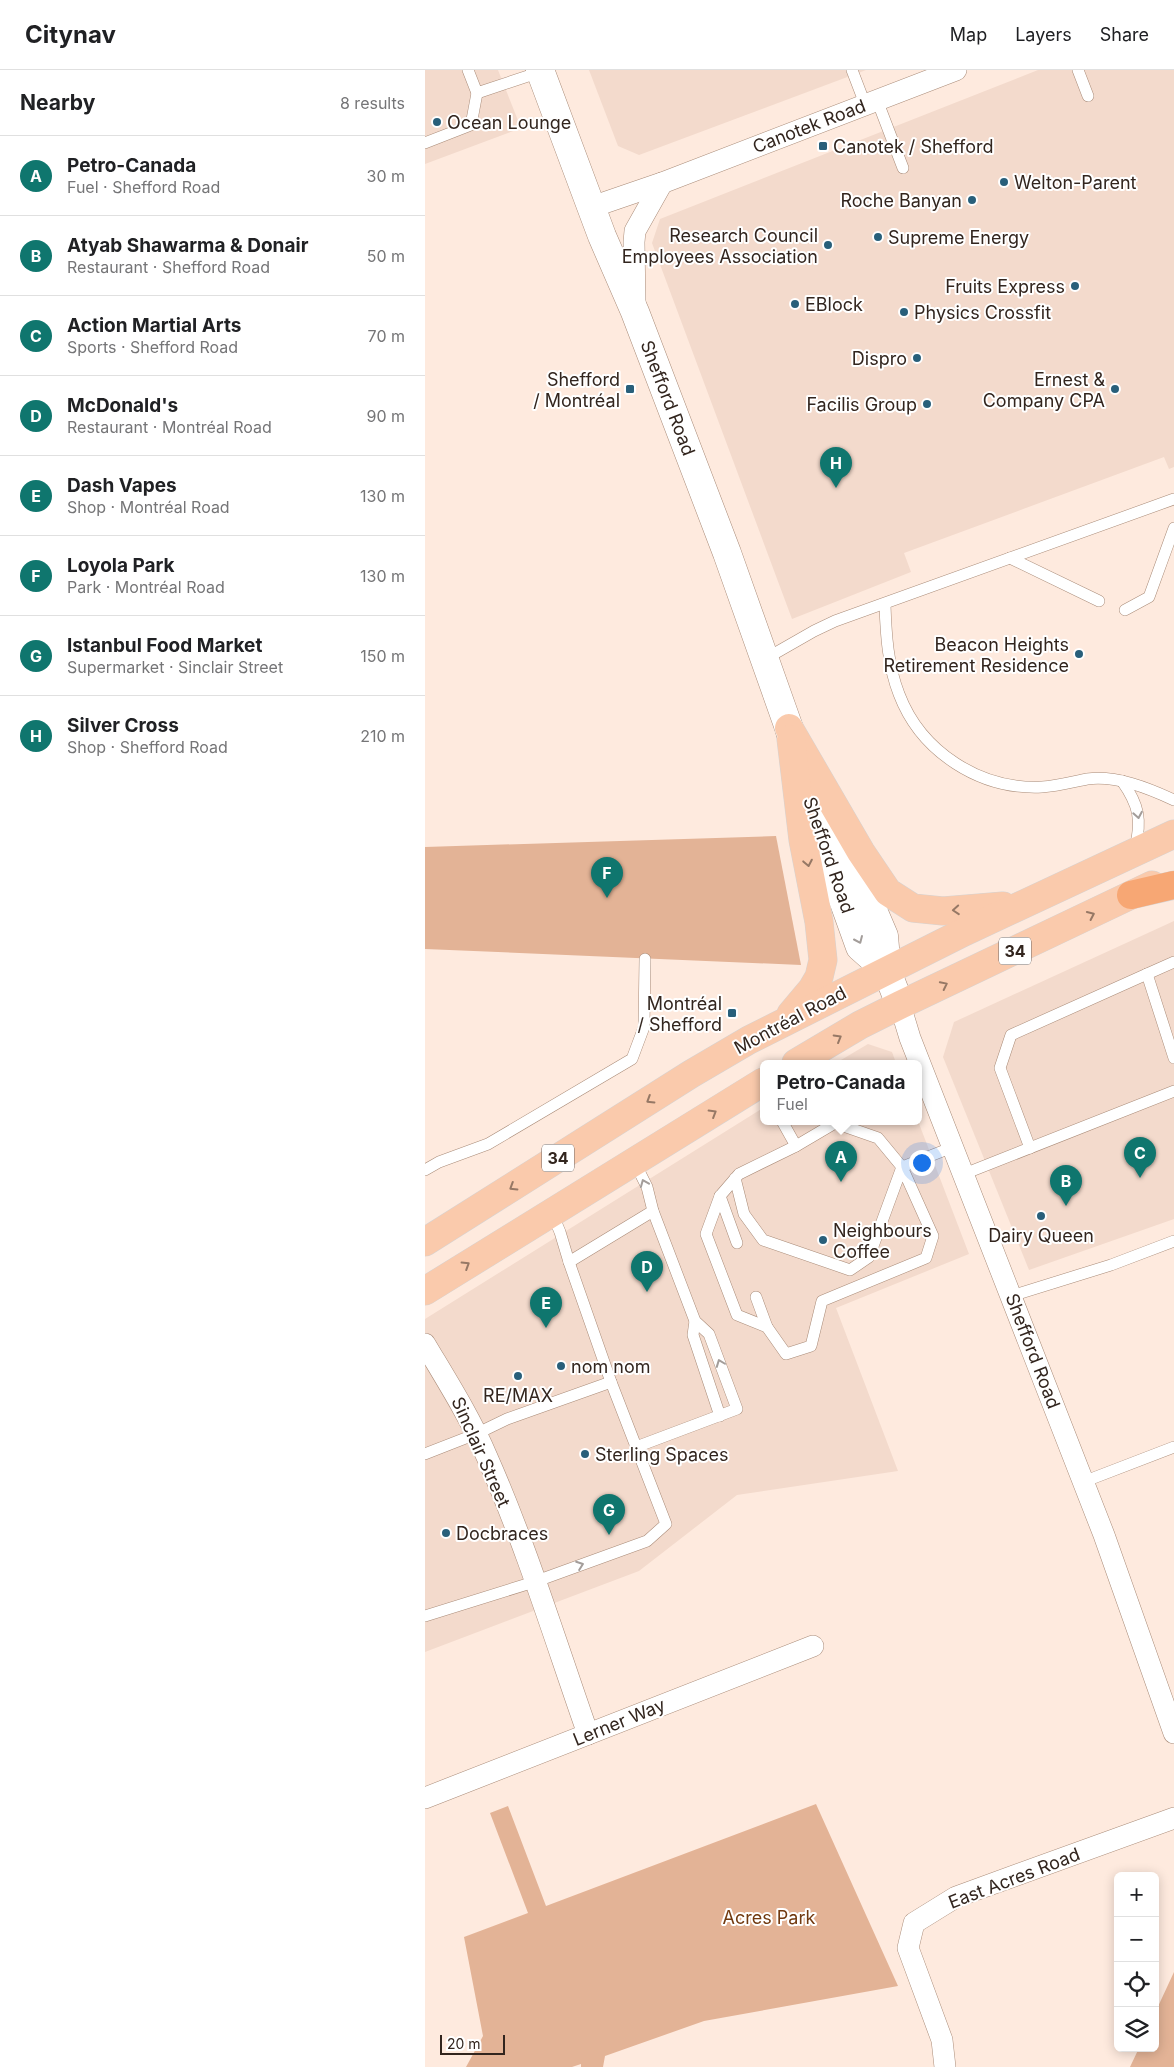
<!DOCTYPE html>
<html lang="en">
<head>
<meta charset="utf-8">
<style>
  :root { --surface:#fff; --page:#f6f6f6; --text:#202124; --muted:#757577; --line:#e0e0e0; --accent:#0f766e }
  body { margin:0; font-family:Inter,sans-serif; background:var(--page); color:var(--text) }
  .controls { position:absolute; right:15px; bottom:15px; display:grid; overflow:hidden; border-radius:8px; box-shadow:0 2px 12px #0003 }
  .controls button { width:45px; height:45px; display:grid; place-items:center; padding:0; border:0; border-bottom:1px solid var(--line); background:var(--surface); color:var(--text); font:25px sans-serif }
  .scale { position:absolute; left:15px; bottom:12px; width:65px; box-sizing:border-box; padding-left:5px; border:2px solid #32251e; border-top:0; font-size:14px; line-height:18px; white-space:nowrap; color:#32251e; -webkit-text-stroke:4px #fff; paint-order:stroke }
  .you { position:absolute; left:496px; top:1092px; width:18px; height:18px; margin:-12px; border:4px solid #fff; border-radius:50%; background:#1a73e8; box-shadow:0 0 0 8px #1a73e833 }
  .badge { display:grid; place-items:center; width:32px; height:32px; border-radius:50%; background:var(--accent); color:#fff; font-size:16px; font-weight:700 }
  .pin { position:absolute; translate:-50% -41px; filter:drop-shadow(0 1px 2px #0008) }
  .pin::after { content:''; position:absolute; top:26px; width:18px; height:15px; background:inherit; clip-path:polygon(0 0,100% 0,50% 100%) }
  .popup { position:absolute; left:335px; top:990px; width:162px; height:65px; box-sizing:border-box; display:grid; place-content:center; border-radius:8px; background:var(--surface); filter:drop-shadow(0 1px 4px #0005); font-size:16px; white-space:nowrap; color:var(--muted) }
  .popup b { font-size:19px; color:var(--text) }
  .popup::after { content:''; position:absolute; left:50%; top:100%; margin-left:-10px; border:10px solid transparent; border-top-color:var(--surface) }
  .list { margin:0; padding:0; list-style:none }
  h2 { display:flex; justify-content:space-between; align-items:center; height:65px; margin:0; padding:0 20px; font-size:21px }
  h2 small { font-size:16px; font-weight:400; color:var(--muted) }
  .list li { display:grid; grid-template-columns:32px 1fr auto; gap:15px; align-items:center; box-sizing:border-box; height:80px; padding:0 20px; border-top:1px solid var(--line) }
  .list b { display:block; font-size:19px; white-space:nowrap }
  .list p { margin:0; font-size:16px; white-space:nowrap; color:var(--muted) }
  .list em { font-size:16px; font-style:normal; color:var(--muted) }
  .icon { flex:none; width:28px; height:28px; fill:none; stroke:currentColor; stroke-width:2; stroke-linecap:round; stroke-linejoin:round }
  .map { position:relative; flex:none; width:749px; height:1997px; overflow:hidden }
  header { display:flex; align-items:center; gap:30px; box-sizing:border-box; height:70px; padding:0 25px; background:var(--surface); border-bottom:1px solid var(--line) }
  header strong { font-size:24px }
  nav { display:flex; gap:28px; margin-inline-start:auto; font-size:18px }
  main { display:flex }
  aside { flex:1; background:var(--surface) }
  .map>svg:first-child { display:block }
  .built { fill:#f3dacc }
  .green { fill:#e3b396 }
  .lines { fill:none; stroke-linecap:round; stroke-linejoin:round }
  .service-casing { stroke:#a98b78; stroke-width:12 }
  .minor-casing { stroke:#a98b78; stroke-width:22 }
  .tertiary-casing { stroke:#a98b78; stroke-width:29 }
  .primary-casing { stroke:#d6d3d2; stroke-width:29 }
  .motorway-casing { stroke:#d6d3d2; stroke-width:29 }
  .service { stroke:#fff; stroke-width:11 }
  .minor { stroke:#fff; stroke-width:21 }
  .tertiary { stroke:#fff; stroke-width:28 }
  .primary { stroke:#facaac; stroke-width:28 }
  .motorway { stroke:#f7a774; stroke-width:28 }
  .oneway { stroke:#a39d9a }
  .oneway2 { stroke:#967865 }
  .poi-dot { fill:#285f7a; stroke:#fff; stroke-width:2 }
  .labels { text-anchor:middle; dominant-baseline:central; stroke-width:4; stroke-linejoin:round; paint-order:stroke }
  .shield { fill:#fff; stroke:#706662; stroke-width:1 }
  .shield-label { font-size:16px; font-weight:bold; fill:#32251e }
  .poi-label { font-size:18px; fill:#32251e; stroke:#fff; text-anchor:start }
  .street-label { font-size:18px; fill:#32251e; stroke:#fff }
  .park-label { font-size:18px; fill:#71390f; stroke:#fff }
</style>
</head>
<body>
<header>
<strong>Citynav</strong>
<nav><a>Map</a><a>Layers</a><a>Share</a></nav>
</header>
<main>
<aside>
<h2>Nearby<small>8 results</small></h2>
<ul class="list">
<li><span class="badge">A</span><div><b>Petro-Canada</b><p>Fuel · Shefford Road</p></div><em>30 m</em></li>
<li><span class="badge">B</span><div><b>Atyab Shawarma &amp; Donair</b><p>Restaurant · Shefford Road</p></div><em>50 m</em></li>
<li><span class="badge">C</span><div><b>Action Martial Arts</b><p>Sports · Shefford Road</p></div><em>70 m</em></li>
<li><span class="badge">D</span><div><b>McDonald's</b><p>Restaurant · Montréal Road</p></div><em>90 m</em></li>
<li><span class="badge">E</span><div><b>Dash Vapes</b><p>Shop · Montréal Road</p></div><em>130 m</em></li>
<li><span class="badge">F</span><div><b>Loyola Park</b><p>Park · Montréal Road</p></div><em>130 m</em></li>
<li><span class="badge">G</span><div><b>Istanbul Food Market</b><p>Supermarket · Sinclair Street</p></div><em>150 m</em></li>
<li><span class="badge">H</span><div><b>Silver Cross</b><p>Shop · Shefford Road</p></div><em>210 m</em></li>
</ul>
</aside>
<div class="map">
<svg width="749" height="1997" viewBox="0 0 749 1997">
  <rect width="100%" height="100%" fill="#feeade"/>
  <g class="built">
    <path d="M0 0H73L96 58 0 94Z"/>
    <path d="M164 0H441L214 85 193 76Z"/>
    <path d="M613 0H749V397L744 399 739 387 479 483 486 502 367 549 227 173 235 149Z"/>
    <path d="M749 851V1149L604 1200 518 987 529 952Z"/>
    <path d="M443 974 467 982 471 993H411Z"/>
    <path d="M338 1038V1051H493L544 1184 411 1238 473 1401 312 1425 214 1501 0 1582V1249Z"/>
  </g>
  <g class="green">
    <path d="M351 766 376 895 0 879V777Z"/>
    <path d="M391 1734 473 1916 279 1951 180 1986 178 1997H156V1994L147 1997H41L58 1966 39 1867 103 1843 65 1743 83 1736 121 1836Z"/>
    <path d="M749 1902V1997H705L714 1978H730V1943Z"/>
  </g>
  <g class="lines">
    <defs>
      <g id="service">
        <path d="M43 0 52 23 115 2"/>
        <path d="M427 0 440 34"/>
        <path d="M653 0 663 26"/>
        <path d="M452 30 478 98"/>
        <path d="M0 73 46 55 52 23"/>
        <path d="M585 488 674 531"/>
        <path d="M460 535C461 565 463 596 474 624 496 682 555 720 617 717 632 716 647 712 662 709 691 705 723 718 749 730"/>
        <path d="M700 540 724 527 749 458"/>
        <path d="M340 589 389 561 410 551 749 429"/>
        <path d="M697 711C714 735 717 750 710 779"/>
        <path d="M749 892 722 904 749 988"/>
        <path d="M357 1051 371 1076 410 1053 453 1068 477 1097 528 1077"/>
        <path d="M605 1078 575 998 586 965 722 904"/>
        <path d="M209 1091 222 1117 228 1141 270 1251 284 1264 312 1339 211 1377"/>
        <path d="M0 1100 14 1092 63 1074 207 989 219 957 220 889"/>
        <path d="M539 1104 749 1021"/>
        <path d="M310 1108 319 1144 338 1170 425 1200 444 1187 477 1097 508 1166 501 1188 397 1231 386 1276 361 1284 342 1257 312 1245 281 1164 295 1126 314 1104 371 1076"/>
        <path d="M295 1126 312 1173"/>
        <path d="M144 1192 228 1141"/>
        <path d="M586 1226 686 1195 749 1171"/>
        <path d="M331 1227 342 1257"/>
        <path d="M270 1251 268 1265 295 1346"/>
        <path d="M0 1384 51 1364 82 1349 186 1312"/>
        <path d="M658 1412 749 1377"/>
        <path d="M0 1546 109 1512 222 1471 241 1454 186 1312 144 1192 135 1162 127 1143"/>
      </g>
      <g id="minor">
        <path d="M167 137 237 113 531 0"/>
        <path d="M210 234 209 172 210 161 237 113"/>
        <path d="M475 935 485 968 679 1465 749 1663"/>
        <path d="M0 1274C22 1311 45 1347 62 1387 101 1475 131 1573 163 1664"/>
        <path d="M0 1728 388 1576"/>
        <path d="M520 1997 517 1970 483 1878 489 1853 531 1827 749 1748"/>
      </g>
      <g id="tertiary">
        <path d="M115 0 177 166 210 242 302 483 364 658 393 760 435 877 462 901"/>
        <path d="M414 761 459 866 462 901 475 935"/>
      </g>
      <g id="primary">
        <path d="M364 658 436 782 463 822 488 838 518 841 578 836"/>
        <path d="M366 669 378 770 394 852 398 890 394 907 387 919 366 944"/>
        <path d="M371 993 435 955 475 935 727 815"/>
        <path d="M0 1172 266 1004 324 970 539 862 749 764"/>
        <path d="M0 1221 338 1012"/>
      </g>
      <path id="motorway" d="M706 825 749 815"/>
    </defs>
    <use href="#service" class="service-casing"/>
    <use href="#minor" class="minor-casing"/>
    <use href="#tertiary" class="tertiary-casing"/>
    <use href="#primary" class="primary-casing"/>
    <use href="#motorway" class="motorway-casing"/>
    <use href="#service" class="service"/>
    <use href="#minor" class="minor"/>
    <use href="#tertiary" class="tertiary"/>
    <use href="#primary" class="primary"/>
    <use href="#motorway" class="motorway"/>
  </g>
  <defs><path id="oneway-chevron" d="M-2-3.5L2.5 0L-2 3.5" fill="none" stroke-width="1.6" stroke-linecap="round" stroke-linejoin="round" transform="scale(1.25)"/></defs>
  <g class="oneway">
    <use href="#oneway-chevron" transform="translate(713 745) rotate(80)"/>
    <use href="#oneway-chevron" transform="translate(434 870) rotate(66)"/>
    <use href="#oneway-chevron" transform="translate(219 1113) rotate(-112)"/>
    <use href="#oneway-chevron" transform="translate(295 1293) rotate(-111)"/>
    <use href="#oneway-chevron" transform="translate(155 1495) rotate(-20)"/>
  </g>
  <g class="oneway2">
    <use href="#oneway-chevron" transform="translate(383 793) rotate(79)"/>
    <use href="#oneway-chevron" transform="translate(531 840) rotate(176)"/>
    <use href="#oneway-chevron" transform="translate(666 845) rotate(-25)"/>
    <use href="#oneway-chevron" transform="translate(519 915) rotate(-26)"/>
    <use href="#oneway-chevron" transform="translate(413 968) rotate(-30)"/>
    <use href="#oneway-chevron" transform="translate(225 1030) rotate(148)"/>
    <use href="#oneway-chevron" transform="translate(288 1043) rotate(-31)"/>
    <use href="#oneway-chevron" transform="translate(88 1117) rotate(148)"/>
    <use href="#oneway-chevron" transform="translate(41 1195) rotate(-32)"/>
  </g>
  <g class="poi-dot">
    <circle cx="12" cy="52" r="5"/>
    <rect x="393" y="71" width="10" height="10" rx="2.5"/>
    <circle cx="579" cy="112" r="5"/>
    <circle cx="547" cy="130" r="5"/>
    <circle cx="453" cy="167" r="5"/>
    <circle cx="403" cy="175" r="5"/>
    <circle cx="650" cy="216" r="5"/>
    <circle cx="370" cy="234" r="5"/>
    <circle cx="479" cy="242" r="5"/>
    <circle cx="492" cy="288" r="5"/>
    <rect x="200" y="314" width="10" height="10" rx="2.5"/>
    <circle cx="690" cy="319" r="5"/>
    <circle cx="502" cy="334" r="5"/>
    <circle cx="654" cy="584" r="5"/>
    <rect x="302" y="938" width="10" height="10" rx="2.5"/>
    <circle cx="616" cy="1146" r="5"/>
    <circle cx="398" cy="1170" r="5"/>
    <circle cx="136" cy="1296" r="5"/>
    <circle cx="93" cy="1306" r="5"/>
    <circle cx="160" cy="1384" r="5"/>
    <circle cx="21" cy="1463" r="5"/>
  </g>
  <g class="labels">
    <g class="shield">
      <rect x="574" y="867.5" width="32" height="27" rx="4"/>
      <rect x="117" y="1074.5" width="32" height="27" rx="4"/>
    </g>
    <g class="shield-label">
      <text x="590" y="881">34</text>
      <text x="133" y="1088">34</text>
    </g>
    <g class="poi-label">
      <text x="22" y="52">Ocean Lounge</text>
      <text x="408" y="76">Canotek / Shefford</text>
      <text x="589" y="112">Welton-Parent</text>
      <text x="537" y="130" text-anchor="end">Roche Banyan</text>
      <text x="393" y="165" text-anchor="end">Research Council<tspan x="393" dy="21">Employees Association</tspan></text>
      <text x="463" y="167">Supreme Energy</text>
      <text x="640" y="216" text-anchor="end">Fruits Express</text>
      <text x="380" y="234">EBlock</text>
      <text x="489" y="242">Physics Crossfit</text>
      <text x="482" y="288" text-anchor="end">Dispro</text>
      <text x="195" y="309" text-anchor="end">Shefford<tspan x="195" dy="21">/ Montréal</tspan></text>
      <text x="680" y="309" text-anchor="end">Ernest &amp;<tspan x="680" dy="21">Company CPA</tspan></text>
      <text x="492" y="334" text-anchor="end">Facilis Group</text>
      <text x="644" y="574" text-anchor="end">Beacon Heights<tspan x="644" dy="21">Retirement Residence</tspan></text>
      <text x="297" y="933" text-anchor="end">Montréal<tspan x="297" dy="21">/ Shefford</tspan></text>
      <text x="408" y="1160">Neighbours<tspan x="408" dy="21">Coffee</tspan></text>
      <text x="616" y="1165" text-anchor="middle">Dairy Queen</text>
      <text x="146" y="1296">nom nom</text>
      <text x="93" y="1325" text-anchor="middle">RE/MAX</text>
      <text x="170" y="1384">Sterling Spaces</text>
      <text x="31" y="1463">Docbraces</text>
    </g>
    <g class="street-label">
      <text transform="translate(384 56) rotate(-21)">Canotek Road</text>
      <text transform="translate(243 328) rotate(69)">Shefford Road</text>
      <text transform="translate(404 785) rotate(71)">Shefford Road</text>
      <text transform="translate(365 950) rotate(-28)">Montréal Road</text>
      <text transform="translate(608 1281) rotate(69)">Shefford Road</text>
      <text transform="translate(56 1382) rotate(66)">Sinclair Street</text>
      <text transform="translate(194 1652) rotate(-22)">Lerner Way</text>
      <text transform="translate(589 1808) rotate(-21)">East Acres Road</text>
    </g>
    <g class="park-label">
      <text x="344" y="1847">Acres Park</text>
    </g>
  </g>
</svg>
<div class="controls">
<button>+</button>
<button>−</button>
<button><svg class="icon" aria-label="locate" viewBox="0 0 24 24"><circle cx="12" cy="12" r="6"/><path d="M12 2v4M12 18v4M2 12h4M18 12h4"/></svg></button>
<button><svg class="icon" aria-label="layers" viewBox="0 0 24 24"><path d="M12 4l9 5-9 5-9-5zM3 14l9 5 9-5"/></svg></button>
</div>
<div class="scale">20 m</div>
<div class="you"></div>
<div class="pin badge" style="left:416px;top:1112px">A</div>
<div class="popup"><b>Petro-Canada</b>Fuel</div>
<div class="pin badge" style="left:641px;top:1136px">B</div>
<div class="pin badge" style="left:715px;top:1108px">C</div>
<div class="pin badge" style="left:222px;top:1222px">D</div>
<div class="pin badge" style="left:121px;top:1258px">E</div>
<div class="pin badge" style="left:182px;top:828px">F</div>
<div class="pin badge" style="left:184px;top:1465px">G</div>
<div class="pin badge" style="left:411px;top:418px">H</div>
</div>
</main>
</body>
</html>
